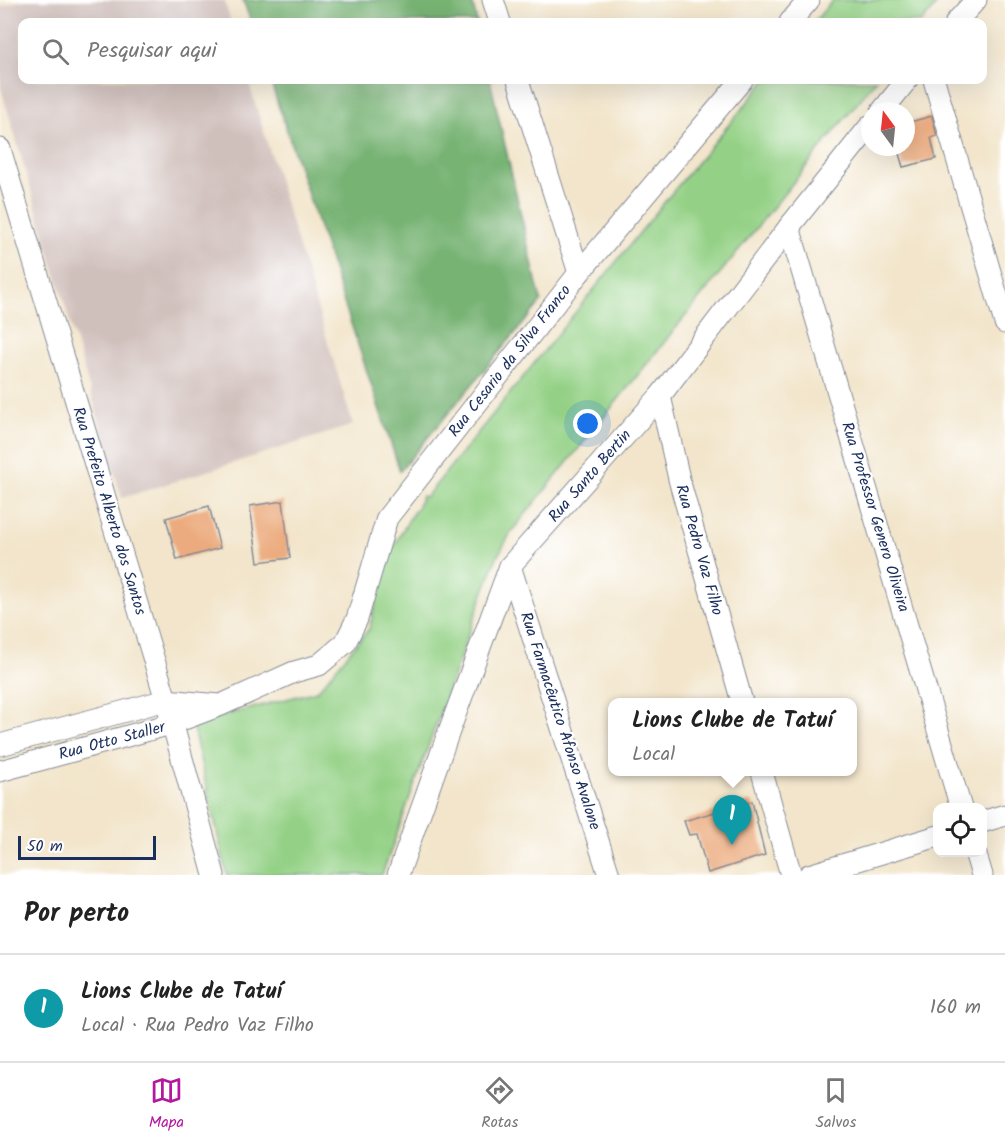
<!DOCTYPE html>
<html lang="pt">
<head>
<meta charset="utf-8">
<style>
  :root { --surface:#fff; --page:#f2f2f2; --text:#222; --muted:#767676; --line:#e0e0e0; --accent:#b5179e }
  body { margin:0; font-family:Kalam,sans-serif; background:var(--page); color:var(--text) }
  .controls { position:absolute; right:18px; bottom:18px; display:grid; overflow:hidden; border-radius:12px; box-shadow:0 6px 24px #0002 }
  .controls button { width:54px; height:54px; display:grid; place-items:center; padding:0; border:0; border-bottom:2px solid var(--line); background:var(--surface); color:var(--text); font:30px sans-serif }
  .compass { position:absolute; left:861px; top:102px; width:54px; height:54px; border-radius:50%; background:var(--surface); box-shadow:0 6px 24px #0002; rotate:345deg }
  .scale { position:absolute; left:18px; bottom:15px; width:138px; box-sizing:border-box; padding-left:6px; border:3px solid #1b2f5e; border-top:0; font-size:16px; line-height:21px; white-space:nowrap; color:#1b2f5e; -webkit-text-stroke:4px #fff; paint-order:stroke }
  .you { position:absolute; left:588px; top:424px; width:21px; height:21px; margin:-15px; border:4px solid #fff; border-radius:50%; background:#1a73e8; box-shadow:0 0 0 9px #1a73e833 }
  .badge { display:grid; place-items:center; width:39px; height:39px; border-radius:50%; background:var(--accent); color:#fff; font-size:20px; font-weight:700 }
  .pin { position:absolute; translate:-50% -50px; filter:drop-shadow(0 2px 3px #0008) }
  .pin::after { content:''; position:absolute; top:32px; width:21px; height:18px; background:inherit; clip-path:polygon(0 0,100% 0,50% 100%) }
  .popup { position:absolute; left:608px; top:698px; width:249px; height:78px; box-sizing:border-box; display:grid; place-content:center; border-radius:12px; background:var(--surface); filter:drop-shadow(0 2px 4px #0005); font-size:20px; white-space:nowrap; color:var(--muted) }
  .popup b { font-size:22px; color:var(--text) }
  .popup::after { content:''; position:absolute; left:50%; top:100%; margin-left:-12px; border:12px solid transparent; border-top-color:var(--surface) }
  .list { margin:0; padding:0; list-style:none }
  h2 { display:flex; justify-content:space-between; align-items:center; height:78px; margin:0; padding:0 24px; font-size:26px }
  h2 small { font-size:20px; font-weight:400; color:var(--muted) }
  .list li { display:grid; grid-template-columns:39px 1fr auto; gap:18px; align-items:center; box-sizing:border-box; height:108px; padding:0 24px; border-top:2px solid var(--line) }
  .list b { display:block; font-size:22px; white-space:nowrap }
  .list p { margin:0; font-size:20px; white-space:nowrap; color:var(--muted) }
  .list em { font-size:20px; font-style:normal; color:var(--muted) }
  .icon { flex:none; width:33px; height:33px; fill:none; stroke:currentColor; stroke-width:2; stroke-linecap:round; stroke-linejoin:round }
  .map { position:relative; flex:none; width:1005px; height:875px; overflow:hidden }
  .search { position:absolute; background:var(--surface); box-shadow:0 6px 24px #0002; left:18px; right:18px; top:18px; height:66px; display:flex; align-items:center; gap:15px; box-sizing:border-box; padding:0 21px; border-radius:12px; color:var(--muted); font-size:22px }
  .sheet { height:186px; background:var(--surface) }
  nav { display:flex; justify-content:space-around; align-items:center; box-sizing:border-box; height:84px; border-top:2px solid var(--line); background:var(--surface); font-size:16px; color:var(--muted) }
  nav a { display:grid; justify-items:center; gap:3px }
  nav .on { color:var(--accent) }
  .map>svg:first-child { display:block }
  .industrial { fill:#d0c0bc }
  .green { fill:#94d186; stroke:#588072; stroke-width:1.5 }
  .forest { fill:#77b373; stroke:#497168; stroke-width:1.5 }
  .building { fill:#ecab7e }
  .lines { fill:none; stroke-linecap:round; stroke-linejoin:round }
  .minor-casing { stroke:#868a94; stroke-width:23 }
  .minor { stroke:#fff; stroke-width:21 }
  .labels { text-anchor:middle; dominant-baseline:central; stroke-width:4.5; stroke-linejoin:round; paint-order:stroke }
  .street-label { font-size:16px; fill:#1b2f5e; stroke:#fff }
</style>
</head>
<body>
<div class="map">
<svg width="1005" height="875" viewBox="0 0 1005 875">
  <rect width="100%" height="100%" fill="#fff"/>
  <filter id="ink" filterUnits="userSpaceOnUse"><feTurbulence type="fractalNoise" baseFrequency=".0167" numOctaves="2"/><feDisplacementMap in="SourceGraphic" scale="12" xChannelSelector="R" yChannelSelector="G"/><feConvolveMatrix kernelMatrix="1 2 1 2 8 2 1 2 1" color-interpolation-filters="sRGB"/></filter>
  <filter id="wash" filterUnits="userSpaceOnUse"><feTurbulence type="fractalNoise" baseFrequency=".008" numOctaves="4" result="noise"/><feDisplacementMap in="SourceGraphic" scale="24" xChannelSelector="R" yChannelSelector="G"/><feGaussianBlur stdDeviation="1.35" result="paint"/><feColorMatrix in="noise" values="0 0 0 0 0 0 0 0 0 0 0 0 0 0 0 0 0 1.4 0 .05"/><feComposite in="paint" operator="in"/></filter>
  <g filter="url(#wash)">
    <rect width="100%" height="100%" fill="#f2e5cb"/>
    <path class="industrial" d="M23 0H224L231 22H22V80H248L353 425 122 498 0 85V7Z"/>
    <g class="green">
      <path d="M833 0H940L922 22H814Z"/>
      <path d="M766 80H876L512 531 497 557 484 591 382 875H227L192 724 317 691 369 629 389 555 411 516 418 506 422 496 426 497 671 194Z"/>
    </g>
    <g class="forest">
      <path d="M243 0H472L477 22H251Z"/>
      <path d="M270 80H490L541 302 400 471Z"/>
    </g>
    <g id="blocks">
      <g class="building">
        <path d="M932 116 937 136 931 138 936 159 903 167 897 147H906V123Z"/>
        <path d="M283 501 290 558 258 562 250 506Z"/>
        <path d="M209 506 220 548 177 560 166 518Z"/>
        <path d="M752 801 765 855 708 873 697 834 689 835 684 821Z"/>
      </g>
    </g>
  </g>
  <g filter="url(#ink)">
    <use href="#blocks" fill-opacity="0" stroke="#868a94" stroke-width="1.5"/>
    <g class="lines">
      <defs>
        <g id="minor">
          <path d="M493 0 500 22"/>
          <path d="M790 22 809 0"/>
          <path d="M956 22 976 0"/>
          <path d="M518 80 579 273"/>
          <path d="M934 80 1005 323"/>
          <path d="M882 111 907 80"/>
          <path d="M0 149 166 700 214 875"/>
          <path d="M789 227 961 808"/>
          <path d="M660 396 680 483 742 702"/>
          <path d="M510 566 609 875"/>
          <path d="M0 745 166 700 218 705"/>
          <path d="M0 771 171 724 221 705 294 672 319 665 345 643 357 619 387 518 579 273 742 80"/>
          <path d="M762 772 791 875"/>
          <path d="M982 822 1005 815"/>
          <path d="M975 852 982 875"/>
          <path d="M398 875 448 734 510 566 660 396 789 227 870 126"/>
          <path d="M809 875 938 836"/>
        </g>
      </defs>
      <use href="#minor" class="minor-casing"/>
      <use href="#minor" class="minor"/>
    </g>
  </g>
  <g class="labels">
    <g class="street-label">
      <text transform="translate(510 361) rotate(-52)">Rua Cesario da Silva Franco</text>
      <text transform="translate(590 476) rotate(-49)">Rua Santo Bertin</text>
      <text transform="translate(109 511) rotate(73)">Rua Prefeito Alberto dos Santos</text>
      <text transform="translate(875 517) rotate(73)">Rua Professor Genero Oliveira</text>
      <text transform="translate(699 550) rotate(74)">Rua Pedro Vaz Filho</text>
      <text transform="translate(560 721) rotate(72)">Rua Farmacêutico Afonso Avalone</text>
      <text transform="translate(112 741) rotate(-15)">Rua Otto Staller</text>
    </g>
  </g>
</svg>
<div class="controls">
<button><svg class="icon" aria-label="locate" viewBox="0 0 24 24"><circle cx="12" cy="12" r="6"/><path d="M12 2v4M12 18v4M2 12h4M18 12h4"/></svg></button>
</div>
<svg class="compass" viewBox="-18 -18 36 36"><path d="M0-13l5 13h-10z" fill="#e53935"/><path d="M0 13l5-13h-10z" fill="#767676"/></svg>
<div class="scale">50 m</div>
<div class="you"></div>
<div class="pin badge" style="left:732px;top:845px;background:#0f9aa8">1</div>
<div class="popup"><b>Lions Clube de Tatuí</b>Local</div>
<div class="search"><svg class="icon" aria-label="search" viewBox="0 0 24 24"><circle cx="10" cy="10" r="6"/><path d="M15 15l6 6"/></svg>Pesquisar aqui</div>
</div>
<section class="sheet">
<h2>Por perto<small></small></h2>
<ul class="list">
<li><span class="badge" style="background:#0f9aa8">1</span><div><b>Lions Clube de Tatuí</b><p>Local · Rua Pedro Vaz Filho</p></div><em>160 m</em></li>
</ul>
</section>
<nav>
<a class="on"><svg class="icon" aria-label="map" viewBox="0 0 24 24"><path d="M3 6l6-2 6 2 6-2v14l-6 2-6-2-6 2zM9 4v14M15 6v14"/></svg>Mapa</a>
<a><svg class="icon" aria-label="directions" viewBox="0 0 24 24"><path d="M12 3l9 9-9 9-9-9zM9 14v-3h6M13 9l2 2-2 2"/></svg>Rotas</a>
<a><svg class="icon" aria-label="saved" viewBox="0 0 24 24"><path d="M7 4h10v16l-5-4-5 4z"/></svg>Salvos</a>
</nav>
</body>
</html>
